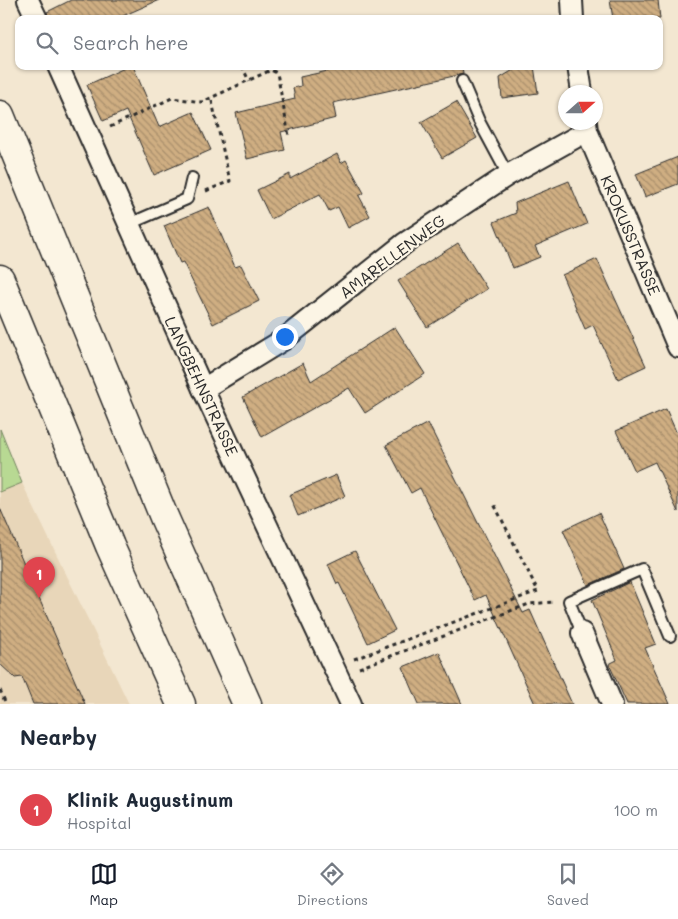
<!DOCTYPE html>
<html lang="en">
<head>
<meta charset="utf-8">
<style>
  :root { --surface:#fff; --page:#f6f6f7; --text:#1f2937; --muted:#747a83; --line:#e0e1e3; --accent:#111827 }
  body { margin:0; font-family:Mali,sans-serif; background:var(--page); color:var(--text) }
  .compass { position:absolute; left:558px; top:85px; width:45px; height:45px; border-radius:50%; background:var(--surface); box-shadow:0 1px 4px #0004; rotate:69deg }
  .you { position:absolute; left:284px; top:336px; width:18px; height:18px; margin:-12px; border:4px solid #fff; border-radius:50%; background:#1a73e8; box-shadow:0 0 0 8px #1a73e833 }
  .badge { display:grid; place-items:center; width:32px; height:32px; border-radius:50%; background:var(--accent); color:#fff; font-size:16px; font-weight:700 }
  .pin { position:absolute; translate:-50% -41px; filter:drop-shadow(0 1px 2px #0008) }
  .pin::after { content:''; position:absolute; top:26px; width:18px; height:15px; background:inherit; clip-path:polygon(0 0,100% 0,50% 100%) }
  .list { margin:0; padding:0; list-style:none }
  h2 { display:flex; justify-content:space-between; align-items:center; height:65px; margin:0; padding:0 20px; font-size:21px }
  h2 small { font-size:16px; font-weight:400; color:var(--muted) }
  .list li { display:grid; grid-template-columns:32px 1fr auto; gap:15px; align-items:center; box-sizing:border-box; height:80px; padding:0 20px; border-top:1px solid var(--line) }
  .list b { display:block; font-size:19px; white-space:nowrap }
  .list p { margin:0; font-size:16px; white-space:nowrap; color:var(--muted) }
  .list em { font-size:16px; font-style:normal; color:var(--muted) }
  .icon { flex:none; width:28px; height:28px; fill:none; stroke:currentColor; stroke-width:2; stroke-linecap:round; stroke-linejoin:round }
  .map { position:relative; flex:none; width:678px; height:704px; overflow:hidden }
  .search { position:absolute; background:var(--surface); box-shadow:0 1px 4px #0004; left:15px; right:15px; top:15px; height:55px; display:flex; align-items:center; gap:12px; box-sizing:border-box; padding:0 18px; border-radius:10px; color:var(--muted); font-size:19px }
  .sheet { height:145px; background:var(--surface) }
  nav { display:flex; justify-content:space-around; align-items:center; box-sizing:border-box; height:70px; border-top:1px solid var(--line); background:var(--surface); font-size:14px; color:var(--muted) }
  nav a { display:grid; justify-items:center; gap:2px }
  nav .on { color:var(--accent) }
  .map>svg:first-child { display:block }
  .built { fill:#e8d6b9 }
  .pitch { fill:#b8d993; stroke:#72825f }
  .building { fill:url(#building-back-hatch); stroke:#2b2b2b }
  .lines { fill:none; stroke-linecap:round; stroke-linejoin:round }
  .service-casing { stroke:#2b2b2b; stroke-width:14 }
  .minor-casing { stroke:#2b2b2b; stroke-width:24 }
  .motorway-casing { stroke:#2b2b2b; stroke-width:31 }
  .path { stroke:#2b2b2b; stroke-width:3; stroke-dasharray:4 4; stroke-linecap:butt }
  .service { stroke:#fcf5e5; stroke-width:10 }
  .minor { stroke:#fcf5e5; stroke-width:20 }
  .motorway { stroke:#fcf5e5; stroke-width:28 }
  .labels { text-anchor:middle; dominant-baseline:central; stroke-width:4.5; stroke-linejoin:round; paint-order:stroke }
  .street-label { font-size:16px; fill:#2b2b2b; stroke:#fcf5e5 }
</style>
</head>
<body>
<div class="map">
<svg width="678" height="704" viewBox="0 0 678 704">
  <defs>
    <pattern id="building-back-hatch" width="6" height="6" patternUnits="userSpaceOnUse" patternTransform="scale(1.25)"><rect width="6" height="6" fill="#cfae82"/><path d="M-1 5l2 2M0 0l6 6M5-1l2 2" fill="none" stroke="#a88e6b"/></pattern>
  </defs>
  <rect width="100%" height="100%" fill="#f3e7d1"/>
  <filter id="ink" filterUnits="userSpaceOnUse"><feTurbulence type="fractalNoise" baseFrequency=".02" numOctaves="2"/><feDisplacementMap in="SourceGraphic" scale="10" xChannelSelector="R" yChannelSelector="G"/><feConvolveMatrix kernelMatrix="1 2 1 2 8 2 1 2 1" color-interpolation-filters="sRGB"/></filter>
  <g filter="url(#ink)">
    <path class="built" d="M22 483 129 704H0V492Z"/>
    <path class="pitch" d="M0 429 22 483 0 492Z"/>
    <g class="building">
      <path d="M71 0H159L116 19H49L47 12Z"/>
      <path d="M610 0H658L660 19H613Z"/>
      <path d="M129 66H133L159 127 193 112 211 150 154 175 126 111 103 121 87 85Z"/>
      <path d="M351 66H462L463 74 333 103 336 118 281 132 285 150 247 159 236 113 295 99 293 88 301 86 300 77Z"/>
      <path d="M520 66H534L538 93 502 98 500 78Z"/>
      <path d="M456 102 477 138 442 158 421 122Z"/>
      <path d="M337 154 341 163 346 160 364 193 359 196 370 216 348 228 338 207 329 211 320 194 271 219 257 190 290 174V179Z"/>
      <path d="M678 157V184L645 197 636 174Z"/>
      <path d="M569 181 587 224 535 246 540 257 513 268 494 222 516 213 515 203Z"/>
      <path d="M209 207 235 267 241 265 259 301 213 324 183 262 180 263 164 226Z"/>
      <path d="M458 243 487 289 427 327 398 281Z"/>
      <path d="M597 259 646 366 618 379 593 325 585 329 562 275Z"/>
      <path d="M395 327 425 374 365 413 349 388 262 437 243 397 303 363 311 381Z"/>
      <path d="M666 409 678 436V512L655 462 635 471 616 431Z"/>
      <path d="M428 423 523 613 530 610 572 704H535L486 595 475 600 420 488 411 493 386 445Z"/>
      <path d="M336 475 345 496 298 516 289 495Z"/>
      <path d="M0 508 54 633 85 704H33L22 677 15 678 0 664Z"/>
      <path d="M599 513 624 569 588 585 563 530Z"/>
      <path d="M355 551 395 630 368 643 339 583 337 584 328 564Z"/>
      <path d="M630 582 656 644 645 648 670 704H627L609 664 617 660 592 600Z"/>
      <path d="M439 652 462 704H419L403 667Z"/>
    </g>
    <g class="lines">
      <defs>
        <g id="service">
          <path d="M462 81 479 121 508 175"/>
          <path d="M129 224 187 199 192 178"/>
          <path d="M582 633 569 601 642 569 670 636"/>
        </g>
        <g id="minor">
          <path d="M28 0 37 19"/>
          <path d="M572 0 573 19"/>
          <path d="M58 66 203 389 351 704"/>
          <path d="M578 66 582 92"/>
          <path d="M586 122 587 131 678 347"/>
          <path d="M203 389 283 340 405 243 508 175 587 131"/>
          <path d="M582 633 612 704"/>
        </g>
        <g id="motorway">
          <path d="M0 115 164 517 247 704"/>
          <path d="M0 279 110 546 181 704"/>
        </g>
      </defs>
      <use href="#service" class="service-casing"/>
      <use href="#minor" class="minor-casing"/>
      <use href="#motorway" class="motorway-casing"/>
      <g class="path">
        <path d="M242 66 249 81"/>
        <path d="M110 127 172 98 202 102 271 70 277 73 289 136"/>
        <path d="M206 191 230 181 211 97"/>
        <path d="M354 659 538 591 494 504"/>
        <path d="M359 668 529 604 554 602"/>
        <path d="M0 690 6 704"/>
      </g>
      <use href="#service" class="service"/>
      <use href="#minor" class="minor"/>
      <use href="#motorway" class="motorway"/>
    </g>
  </g>
  <g class="labels">
    <g class="street-label">
      <text transform="translate(631 235) rotate(67)">KROKUSSTRASSE</text>
      <text transform="translate(392 256) rotate(-37)">AMARELLENWEG</text>
      <text transform="translate(202 386) rotate(65)">LANGBEHNSTRASSE</text>
    </g>
  </g>
</svg>
<svg class="compass" viewBox="-18 -18 36 36"><path d="M0-13l5 13h-10z" fill="#e53935"/><path d="M0 13l5-13h-10z" fill="#747a83"/></svg>
<div class="you"></div>
<div class="pin badge" style="left:39px;top:598px;background:#e0444e">1</div>
<div class="search"><svg class="icon" aria-label="search" viewBox="0 0 24 24"><circle cx="10" cy="10" r="6"/><path d="M15 15l6 6"/></svg>Search here</div>
</div>
<section class="sheet">
<h2>Nearby<small></small></h2>
<ul class="list">
<li><span class="badge" style="background:#e0444e">1</span><div><b>Klinik Augustinum</b><p>Hospital</p></div><em>100 m</em></li>
</ul>
</section>
<nav>
<a class="on"><svg class="icon" aria-label="map" viewBox="0 0 24 24"><path d="M3 6l6-2 6 2 6-2v14l-6 2-6-2-6 2zM9 4v14M15 6v14"/></svg>Map</a>
<a><svg class="icon" aria-label="directions" viewBox="0 0 24 24"><path d="M12 3l9 9-9 9-9-9zM9 14v-3h6M13 9l2 2-2 2"/></svg>Directions</a>
<a><svg class="icon" aria-label="saved" viewBox="0 0 24 24"><path d="M7 4h10v16l-5-4-5 4z"/></svg>Saved</a>
</nav>
</body>
</html>
